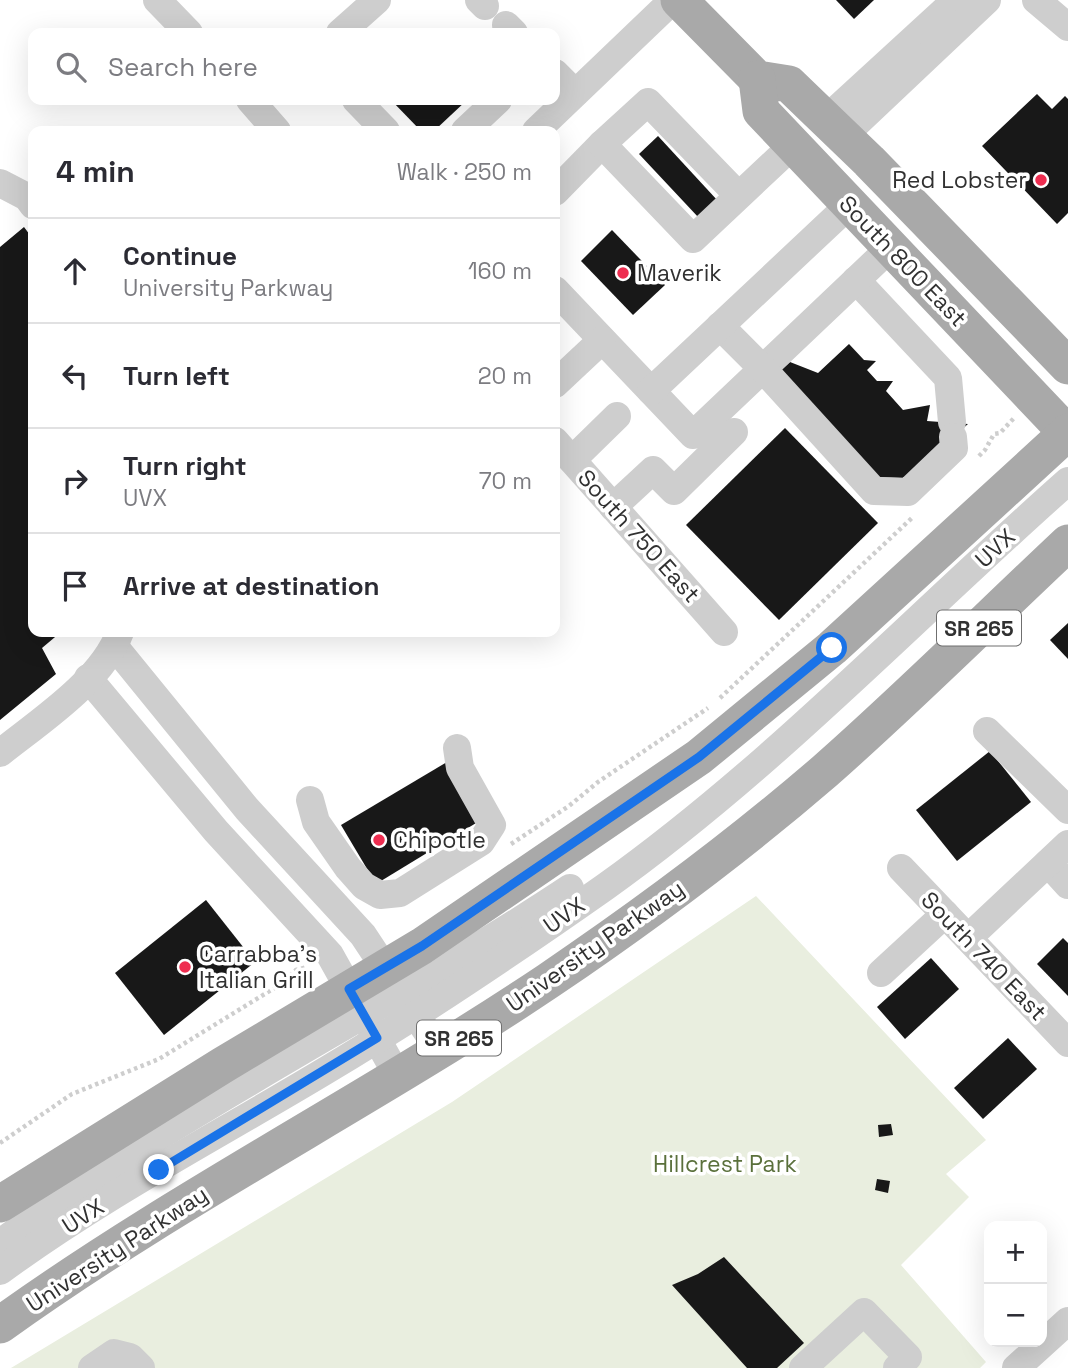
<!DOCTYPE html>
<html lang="en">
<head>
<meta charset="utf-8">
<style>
  :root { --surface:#fff; --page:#f7f7f7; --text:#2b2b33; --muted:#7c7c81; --line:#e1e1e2 }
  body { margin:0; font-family:"Space Grotesk",sans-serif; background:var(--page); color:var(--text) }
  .controls { position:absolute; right:21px; bottom:21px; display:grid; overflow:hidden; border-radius:14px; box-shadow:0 7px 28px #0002 }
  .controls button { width:63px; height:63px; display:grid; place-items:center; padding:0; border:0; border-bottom:2px solid var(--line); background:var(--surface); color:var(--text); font:35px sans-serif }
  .stop { position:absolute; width:21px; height:21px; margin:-16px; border:5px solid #1a73e8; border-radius:50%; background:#fff }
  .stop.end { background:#1a73e8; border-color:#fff; box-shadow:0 2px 7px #0008 }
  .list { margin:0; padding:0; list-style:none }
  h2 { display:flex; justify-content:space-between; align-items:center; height:91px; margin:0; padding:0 28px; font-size:30px }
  h2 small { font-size:23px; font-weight:400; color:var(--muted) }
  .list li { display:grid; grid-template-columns:46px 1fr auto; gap:21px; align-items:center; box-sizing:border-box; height:105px; padding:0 28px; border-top:2px solid var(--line) }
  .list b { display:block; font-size:26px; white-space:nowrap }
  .list p { margin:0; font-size:23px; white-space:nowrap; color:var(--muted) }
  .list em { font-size:23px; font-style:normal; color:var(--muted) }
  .icon { flex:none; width:38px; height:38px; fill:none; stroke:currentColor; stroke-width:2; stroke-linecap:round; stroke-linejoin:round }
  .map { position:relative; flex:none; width:1068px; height:1368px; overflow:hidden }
  .search { position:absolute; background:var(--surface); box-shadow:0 7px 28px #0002; left:28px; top:28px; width:532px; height:77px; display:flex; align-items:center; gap:18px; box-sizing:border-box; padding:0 24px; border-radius:14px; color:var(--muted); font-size:26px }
  .panel { position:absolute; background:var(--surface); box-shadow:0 7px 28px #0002; left:28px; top:126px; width:532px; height:511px; border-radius:14px }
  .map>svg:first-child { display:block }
  .green { fill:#e9eedf }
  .building { fill:#181818 }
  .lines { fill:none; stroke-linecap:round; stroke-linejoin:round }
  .path { stroke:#cecece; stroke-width:4.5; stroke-dasharray:3.5 3.5; stroke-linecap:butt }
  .minor { stroke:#cecece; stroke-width:28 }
  .major { stroke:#a9a9a9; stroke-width:37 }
  .route { stroke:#1a73e8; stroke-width:9 }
  .poi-dot { fill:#ee2d50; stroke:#fff; stroke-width:2.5 }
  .labels { text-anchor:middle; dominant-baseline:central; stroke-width:7; stroke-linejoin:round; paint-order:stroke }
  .shield { fill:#fff; stroke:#6f6f6f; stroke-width:2 }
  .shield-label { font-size:21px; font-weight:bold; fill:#313131 }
  .poi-label { font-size:23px; fill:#313131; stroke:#fff; text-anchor:start }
  .street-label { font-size:23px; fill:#313131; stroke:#fff }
  .park-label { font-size:23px; fill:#5a703b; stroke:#fff }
</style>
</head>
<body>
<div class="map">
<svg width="1068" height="1368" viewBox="0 0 1068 1368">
  <rect width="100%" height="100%" fill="#fff"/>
  <path class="green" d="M756 896 986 1140 946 1174 969 1197 901 1265 986 1362 980 1368H11L452 1102Z"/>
  <g class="building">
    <path d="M836 0H874L854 19Z"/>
    <path d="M1037 94 1052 109 1065 96 1068 99V213L1057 224 982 146Z"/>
    <path d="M391 100H467L434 131H421Z"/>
    <path d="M658 136 718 201 699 218 639 154Z"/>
    <path d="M24 227 33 239V632H61L42 648 56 674 0 720V247Z"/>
    <path d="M612 230 665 285 633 315 581 261Z"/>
    <path d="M849 344 864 360 876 361 867 370 877 381H893L886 391 903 410 930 405 927 421 968 424 906 478 874 477 776 375 790 362 818 373Z"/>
    <path d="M785 428 878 523 779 620 686 525Z"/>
    <path d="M1068 623V659L1050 640Z"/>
    <path d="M990 751 1031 802 957 861 916 810Z"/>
    <path d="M447 762 481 820 376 884 341 825Z"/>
    <path d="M206 900 255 962 164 1035 115 973Z"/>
    <path d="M1063 938 1068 943V996L1037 964Z"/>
    <path d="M931 958 959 989 905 1039 877 1007Z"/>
    <path d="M1008 1038 1037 1069 983 1119 954 1088Z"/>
    <path d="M891 1124 893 1135 879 1137 878 1125Z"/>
    <path d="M877 1179 890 1181 888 1193 875 1190Z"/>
    <path d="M724 1257 804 1343 777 1368H747L672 1285 698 1274Z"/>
  </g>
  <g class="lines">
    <g class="path">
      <path d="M979 456 985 450 994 434 1000 433 1014 418"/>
      <path d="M720 698 913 517"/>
      <path d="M511 844 569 806 598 782 708 708"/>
      <path d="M0 1143 72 1094 159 1059 281 984 296 970 307 967"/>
    </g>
    <g class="minor">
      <path d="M157 0 189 33"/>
      <path d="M479 0 485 6"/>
      <path d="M1036 0 1068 27"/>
      <path d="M506 25 514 33"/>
      <path d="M340 33 377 0"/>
      <path d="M555 73 575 93"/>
      <path d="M250 100 277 131"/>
      <path d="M356 100 386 131"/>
      <path d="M825 120 956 0"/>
      <path d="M465 131 498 100"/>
      <path d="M536 131 673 0"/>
      <path d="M843 136 987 0"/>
      <path d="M0 183 27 197 33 205"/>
      <path d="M555 192 602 144"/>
      <path d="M738 195 648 102 602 144 693 239 793 145"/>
      <path d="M856 280 948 378 952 422"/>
      <path d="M555 290 693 435 891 247"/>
      <path d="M720 326 762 368 874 491 908 492 954 448 953 437"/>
      <path d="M555 384 602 340"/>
      <path d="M651 391 849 205"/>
      <path d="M555 441 724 632"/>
      <path d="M572 460 617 416"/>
      <path d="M613 507 653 470 674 491 734 432"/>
      <path d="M115 647 247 809 363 935 439 1050"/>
      <path d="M88 678 216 831 330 955 397 1075"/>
      <path d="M987 731 1068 810"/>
      <path d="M0 753C40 721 102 681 120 632"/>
      <path d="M310 800 316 822 348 868 364 886 380 895 400 893 481 842 492 825 460 768 457 748"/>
      <path d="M1048 863 1068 885"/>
      <path d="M901 868 1068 1043"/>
      <path d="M968 938 1068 844"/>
      <path d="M881 973 945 914"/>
      <path d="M0 1243C181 1110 383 1012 570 888"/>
      <path d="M0 1271C102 1196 217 1136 325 1071 421 1014 514 951 605 887 773 767 914 617 1068 481"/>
      <path d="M92 1368 114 1353 130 1357 141 1368"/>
      <path d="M803 1368 864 1312 908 1357 897 1368"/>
      <path d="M1016 1368 1068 1321"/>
    </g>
    <g class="major">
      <path d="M679 0 757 79 789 84 869 161 1068 366"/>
      <path d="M757 79 761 111 1068 434"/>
      <path d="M0 1204 223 1065 422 946 699 757 832 648 1068 432"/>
      <path d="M0 1325C175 1199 369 1101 548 981 644 916 737 847 825 771 908 698 987 619 1068 543"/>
    </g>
  </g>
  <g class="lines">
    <path class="route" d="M159 1170 377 1038 349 989 422 946 699 757 832 648"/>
  </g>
  <g class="poi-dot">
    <circle cx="1041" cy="180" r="7"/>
    <circle cx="623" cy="273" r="7"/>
    <circle cx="379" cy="840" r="7"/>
    <circle cx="185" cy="967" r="7"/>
  </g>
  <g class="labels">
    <g class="shield">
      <rect x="937" y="610.5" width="84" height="35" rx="5"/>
      <rect x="417" y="1020.5" width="84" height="35" rx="5"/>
    </g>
    <g class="shield-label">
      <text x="979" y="628">SR 265</text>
      <text x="459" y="1038">SR 265</text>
    </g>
    <g class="poi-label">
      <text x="1027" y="180" text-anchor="end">Red Lobster</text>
      <text x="637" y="273">Maverik</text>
      <text x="393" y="840">Chipotle</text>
      <text x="199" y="954">Carrabba's<tspan x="199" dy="26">Italian Grill</tspan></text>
    </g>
    <g class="street-label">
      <text transform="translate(903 261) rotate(46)">South 800 East</text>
      <text transform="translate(639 536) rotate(48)">South 750 East</text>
      <text transform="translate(995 548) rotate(-43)">UVX</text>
      <text transform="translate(564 915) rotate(-35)">UVX</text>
      <text transform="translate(595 946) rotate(-35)">University Parkway</text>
      <text transform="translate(984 956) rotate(46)">South 740 East</text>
      <text transform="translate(83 1216) rotate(-32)">UVX</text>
      <text transform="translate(117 1249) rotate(-33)">University Parkway</text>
    </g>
    <g class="park-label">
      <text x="725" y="1164">Hillcrest Park</text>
    </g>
  </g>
</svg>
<div class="controls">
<button>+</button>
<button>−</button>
</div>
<div class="stop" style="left:832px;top:648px"></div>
<div class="stop end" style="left:159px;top:1170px"></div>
<div class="search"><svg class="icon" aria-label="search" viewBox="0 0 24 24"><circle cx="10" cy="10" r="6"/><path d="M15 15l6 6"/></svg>Search here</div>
<section class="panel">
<h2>4 min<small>Walk · 250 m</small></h2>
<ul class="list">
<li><svg class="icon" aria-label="ahead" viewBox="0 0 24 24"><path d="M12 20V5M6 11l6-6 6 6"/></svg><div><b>Continue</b><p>University Parkway</p></div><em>160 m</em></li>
<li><svg class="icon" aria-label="left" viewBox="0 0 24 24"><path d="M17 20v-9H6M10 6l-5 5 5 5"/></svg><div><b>Turn left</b></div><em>20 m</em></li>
<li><svg class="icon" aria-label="right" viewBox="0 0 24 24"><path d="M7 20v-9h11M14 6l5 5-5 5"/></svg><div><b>Turn right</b><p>UVX</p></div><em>70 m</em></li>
<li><svg class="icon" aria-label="arrive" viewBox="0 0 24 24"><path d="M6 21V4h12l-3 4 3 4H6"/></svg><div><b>Arrive at destination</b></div></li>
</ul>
</section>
</div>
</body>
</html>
